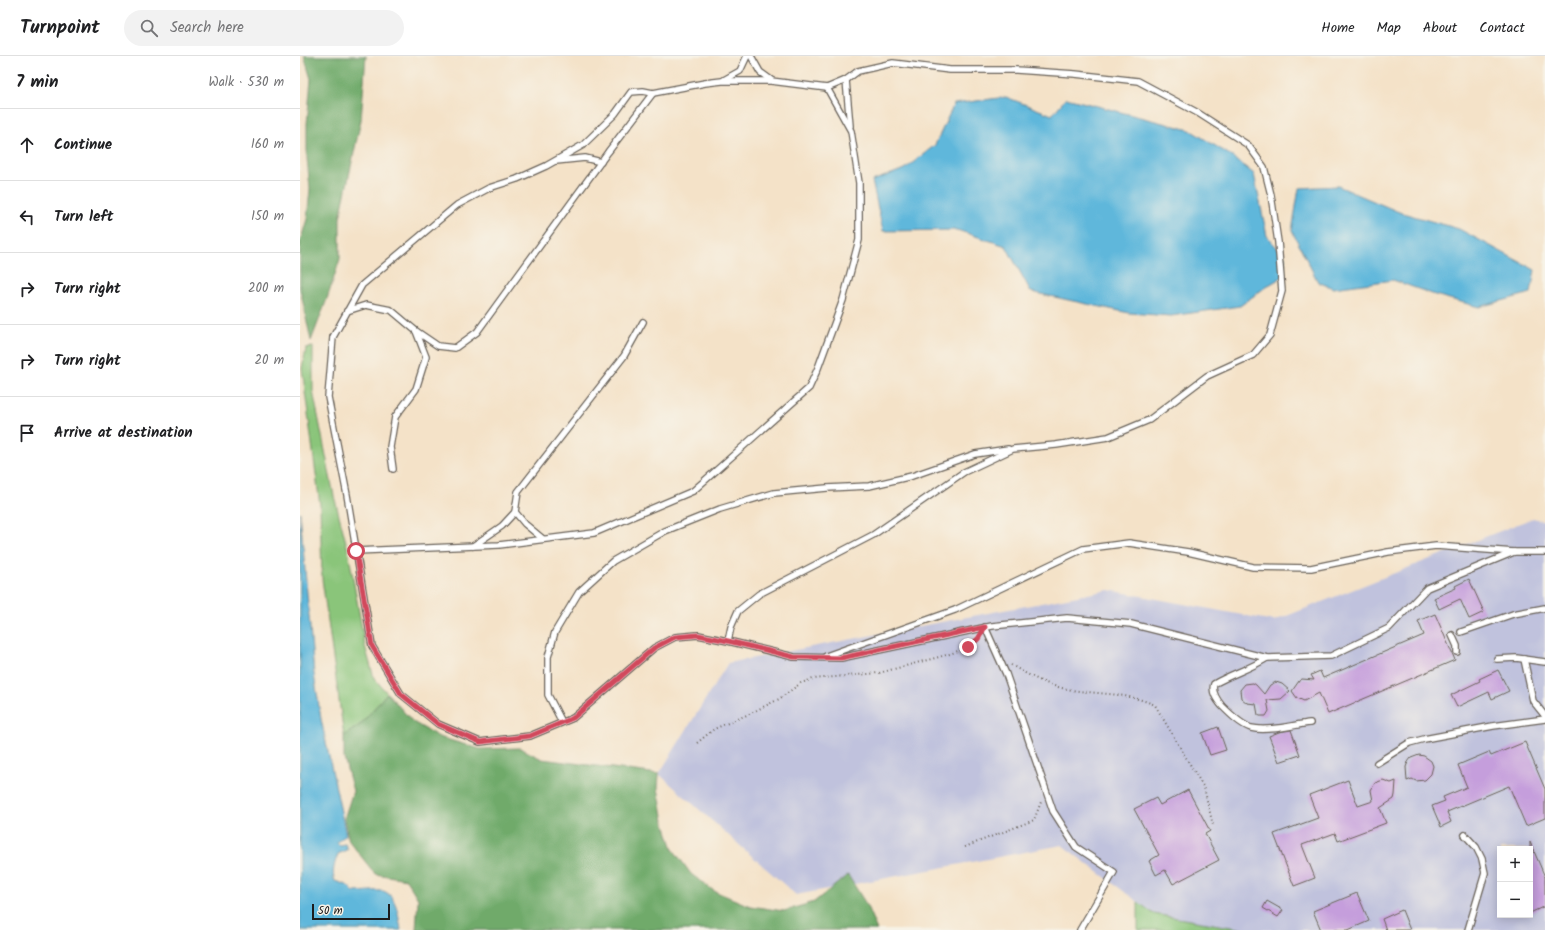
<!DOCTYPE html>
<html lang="en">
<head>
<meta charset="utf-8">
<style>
  :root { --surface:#fff; --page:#f2f2f2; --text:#202124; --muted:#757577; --line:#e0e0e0 }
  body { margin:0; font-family:Kalam,sans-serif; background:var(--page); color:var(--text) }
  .controls { position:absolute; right:12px; bottom:12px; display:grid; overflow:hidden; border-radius:0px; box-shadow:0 2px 10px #0003 }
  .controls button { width:36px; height:36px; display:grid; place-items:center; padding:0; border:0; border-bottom:1px solid var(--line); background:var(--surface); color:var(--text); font:20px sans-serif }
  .scale { position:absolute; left:12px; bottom:10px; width:78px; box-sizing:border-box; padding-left:4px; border:2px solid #1c1c1c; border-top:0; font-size:11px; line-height:14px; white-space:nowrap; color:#1c1c1c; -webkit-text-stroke:3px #f7f3e8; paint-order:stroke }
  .stop { position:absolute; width:12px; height:12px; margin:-9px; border:3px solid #d1495b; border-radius:50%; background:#fff }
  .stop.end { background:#d1495b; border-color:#fff; box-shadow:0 1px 4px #0008 }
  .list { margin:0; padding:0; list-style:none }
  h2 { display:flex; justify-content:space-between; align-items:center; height:52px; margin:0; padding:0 16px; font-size:17px }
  h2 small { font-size:13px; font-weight:400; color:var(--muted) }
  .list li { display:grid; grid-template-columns:26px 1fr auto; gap:12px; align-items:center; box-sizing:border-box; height:72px; padding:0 16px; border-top:1px solid var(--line) }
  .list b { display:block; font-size:15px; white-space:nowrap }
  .list em { font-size:13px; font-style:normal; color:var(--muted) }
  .icon { flex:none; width:22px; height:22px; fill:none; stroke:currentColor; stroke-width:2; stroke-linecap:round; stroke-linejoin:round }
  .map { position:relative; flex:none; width:1245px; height:874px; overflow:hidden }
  header { display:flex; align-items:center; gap:24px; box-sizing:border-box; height:56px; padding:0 20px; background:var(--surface); border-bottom:1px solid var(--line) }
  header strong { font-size:19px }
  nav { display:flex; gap:22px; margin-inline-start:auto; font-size:14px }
  .search { width:280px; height:36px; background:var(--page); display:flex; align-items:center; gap:10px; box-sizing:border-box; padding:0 14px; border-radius:22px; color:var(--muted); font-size:15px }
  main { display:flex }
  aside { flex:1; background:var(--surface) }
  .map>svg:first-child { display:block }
  .industrial { fill:#c0c2dd; fill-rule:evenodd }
  .green { fill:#8ac57a; stroke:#53704b }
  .forest { fill:#6faa6a; stroke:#466343 }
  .water { fill:#5eb7db; stroke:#3d6a7c }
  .building { fill:#c59edc }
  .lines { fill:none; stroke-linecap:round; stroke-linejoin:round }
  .service-casing { stroke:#686158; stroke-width:8 }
  .path { stroke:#686158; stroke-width:2; stroke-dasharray:1 3; stroke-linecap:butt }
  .service { stroke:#fff; stroke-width:5.5 }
  .route { stroke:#d1495b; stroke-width:5 }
</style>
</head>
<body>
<header>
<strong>Turnpoint</strong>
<div class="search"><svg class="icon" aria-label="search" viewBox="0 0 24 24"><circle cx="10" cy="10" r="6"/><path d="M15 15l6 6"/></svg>Search here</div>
<nav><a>Home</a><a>Map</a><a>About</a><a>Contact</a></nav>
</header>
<main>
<aside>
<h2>7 min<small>Walk · 530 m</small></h2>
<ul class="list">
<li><svg class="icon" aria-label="ahead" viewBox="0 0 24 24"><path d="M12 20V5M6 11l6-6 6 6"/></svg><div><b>Continue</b></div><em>160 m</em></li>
<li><svg class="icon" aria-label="left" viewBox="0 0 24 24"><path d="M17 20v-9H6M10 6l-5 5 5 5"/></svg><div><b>Turn left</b></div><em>150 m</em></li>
<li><svg class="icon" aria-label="right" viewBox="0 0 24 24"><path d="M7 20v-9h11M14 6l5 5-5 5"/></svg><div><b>Turn right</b></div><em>200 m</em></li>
<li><svg class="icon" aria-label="right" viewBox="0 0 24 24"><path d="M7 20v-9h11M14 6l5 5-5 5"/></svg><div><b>Turn right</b></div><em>20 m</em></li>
<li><svg class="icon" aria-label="arrive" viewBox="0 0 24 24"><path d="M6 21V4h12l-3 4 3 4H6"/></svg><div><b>Arrive at destination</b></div></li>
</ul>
</aside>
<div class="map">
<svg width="1245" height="874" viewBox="0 0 1245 874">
  <rect width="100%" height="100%" fill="#f7f3e8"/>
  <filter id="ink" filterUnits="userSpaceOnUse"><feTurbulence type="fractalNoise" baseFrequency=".025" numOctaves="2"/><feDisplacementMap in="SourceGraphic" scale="8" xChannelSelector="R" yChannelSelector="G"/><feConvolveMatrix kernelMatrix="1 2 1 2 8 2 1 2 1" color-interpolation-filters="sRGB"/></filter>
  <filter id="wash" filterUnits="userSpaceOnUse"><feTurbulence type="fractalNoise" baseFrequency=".012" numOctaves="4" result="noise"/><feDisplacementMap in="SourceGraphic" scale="16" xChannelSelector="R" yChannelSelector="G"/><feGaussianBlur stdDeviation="0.9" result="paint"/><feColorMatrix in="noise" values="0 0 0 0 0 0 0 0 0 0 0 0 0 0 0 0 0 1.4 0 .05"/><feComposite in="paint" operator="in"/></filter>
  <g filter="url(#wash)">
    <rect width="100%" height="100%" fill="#f4e2c8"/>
    <path class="industrial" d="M1233 462 1245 465V874H948L854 858 762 789 496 839 359 718 428 607 809 534 974 565ZM1200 793H1230V859H1200Z"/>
    <g class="green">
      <path d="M13 291V335L34 440 48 494 65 590 74 622 87 637 61 668 44 680 22 523 20 449 2 312 6 292Z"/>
      <path d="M838 846 854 858 948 874H838Z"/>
    </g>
    <g class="forest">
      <path d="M4 0H66L61 64 40 162V203L27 243 11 285 0 232V186L7 163 10 133 7 102V68L11 23Z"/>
      <path d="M87 637 113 666 139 681 180 693 220 692 242 703 359 718 358 732 364 765 373 793 391 818 414 835 450 850 484 855 514 846 548 819 566 848 577 874H116L118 843 106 823 75 818 49 785 44 763 53 735 44 702V680L61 668Z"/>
    </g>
    <g class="water">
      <path d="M706 41 752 59 766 42 890 74 930 99 954 118 967 180 985 201 984 220 967 230 940 250 871 260 829 257 731 236 706 190 657 174 583 175 572 125 605 113 635 89 654 48Z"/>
      <path d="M1038 130 1099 156 1159 173 1235 214 1231 237 1179 251 1135 239 1093 224 1033 232 1018 226 992 175 999 132Z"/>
      <path d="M0 456 14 618 21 663 46 779 37 786 39 789 45 788 48 793 38 798C35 806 31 817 35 825L47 829 54 836C62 836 75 834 83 835 97 839 99 862 101 874H0Z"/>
    </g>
    <g id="blocks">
      <g class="building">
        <path d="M1169 523 1184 556 1169 563 1160 543 1139 553 1134 542 1156 532 1155 530Z"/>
        <path d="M1135 558 1155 604 1028 658 1019 637 1004 645 997 642 992 635 999 625 1002 623 1014 624 1011 619 1020 615 1023 622 1124 579 1118 565Z"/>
        <path d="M1198 614 1209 635 1192 643 1189 636 1157 651 1151 639 1180 625 1179 623Z"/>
        <path d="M976 626 982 628 990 635 981 643 967 644 969 655 966 660H960L958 659 956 648 947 647 941 642 940 634 945 628 953 627 956 629 964 638 970 629Z"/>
        <path d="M918 671 926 694 910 699 902 677Z"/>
        <path d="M991 674 1000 699 979 706 969 680 979 676Z"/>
        <path d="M1225 686 1245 733V762L1226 770 1209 730 1147 756 1151 766 1141 771 1132 750 1145 745 1143 741 1167 731 1158 709 1189 696 1191 700Z"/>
        <path d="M1119 699 1124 700 1131 705 1133 710 1131 718 1125 724 1116 725 1112 723 1107 725 1106 711 1108 706 1111 702Z"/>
        <path d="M1048 724 1058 750 1073 745 1071 734 1075 727 1083 724 1091 727 1096 725 1095 739 1094 743 1080 752 1086 767 1038 785 1035 777 1002 789 1015 822 994 830 974 778 1018 762 1009 739Z"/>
        <path d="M888 734 910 775 905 778 919 804 873 828 865 814 856 819 849 805 859 799 834 753 856 742 860 749Z"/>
        <path d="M1230 786 1245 821V850L1230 857Z"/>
        <path d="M1057 837 1069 865 1048 874H1021L1013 855Z"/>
        <path d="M967 845 983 854 978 861 963 852Z"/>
        <path d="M1102 854 1110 874H1086L1082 863Z"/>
      </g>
    </g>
  </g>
  <g filter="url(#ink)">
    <use href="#blocks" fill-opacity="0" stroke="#686158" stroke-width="1"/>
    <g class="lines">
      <defs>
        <g id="service">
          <path d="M451 0 460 16 471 24"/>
          <path d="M424 24 440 15 447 0"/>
          <path d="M546 24 550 70"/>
          <path d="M256 105 285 102 301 106"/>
          <path d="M47 255 66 249 91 254 116 275 126 301 116 333 95 361 90 391 93 413"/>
          <path d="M116 275 138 290 155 292 177 276 308 96 353 37"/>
          <path d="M243 483 225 468 215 456 218 436 324 300 343 266"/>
          <path d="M173 490 202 470 215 456"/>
          <path d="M56 495 199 489 294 477 393 435 509 332 518 312 543 244 559 184V127L551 75 527 32"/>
          <path d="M685 571 706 618 753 755 776 791 814 816 780 874"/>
          <path d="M1161 576 1213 558 1245 552"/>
          <path d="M1152 579 1157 590V596"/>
          <path d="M428 585 431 571 438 555 459 538 573 479 664 416 713 393 756 389 808 381 849 364 907 320 953 299 970 279 982 235 978 186 971 139 964 111 948 89 898 57 838 25 775 18 716 14H650L593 7 558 15 546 24 527 32 471 25H422L405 27 353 37 343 35 331 36 315 58 283 89 246 110 217 123 189 132 157 149 62 229 33 281 28 341 47 439 72 590 101 638 138 668 180 686 230 680 273 662 354 592 375 581 398 579 428 585 494 601 541 602 692 570 767 562 831 568 967 602 1031 600 1089 572 1127 532 1214 496"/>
          <path d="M526 600 655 554 783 493 829 487 888 496 953 511 1011 512 1088 496 1136 490 1214 496H1245"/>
          <path d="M967 602C950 613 931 618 914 628 911 636 917 644 922 650 930 658 940 668 951 672 968 676 993 669 1010 667"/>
          <path d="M1197 603 1216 602 1245 606"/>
          <path d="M1224 603 1233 645 1245 660"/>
          <path d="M262 666 248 639V601L255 576 279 536 313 505 365 475 420 453 474 437 527 432 569 430 612 420 675 398 708 393"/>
          <path d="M1077 707 1109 687 1124 683 1193 670 1245 663"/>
          <path d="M1165 779 1176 791 1182 803 1185 817 1168 874"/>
        </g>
      </defs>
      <use href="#service" class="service-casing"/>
      <g class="path">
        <path d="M711 609C725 617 742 627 758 631 792 640 821 634 855 649L904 732 913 769"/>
        <path d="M397 687 414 673 449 658 479 643 501 627 513 623 579 617 650 598 668 591 680 580"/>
        <path d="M665 791 734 764 741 746"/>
      </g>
      <use href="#service" class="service"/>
    </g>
  </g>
  <g class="lines" filter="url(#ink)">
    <path class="route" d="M56 495 72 590 101 638 138 668 180 686 230 680 273 662 354 592 375 581 398 579 428 585 494 601 541 602 685 571 678 583 668 591"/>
  </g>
</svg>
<div class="controls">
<button>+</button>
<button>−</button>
</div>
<div class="scale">50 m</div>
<div class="stop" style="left:56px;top:495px"></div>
<div class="stop end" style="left:668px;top:591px"></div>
</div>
</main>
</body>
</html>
